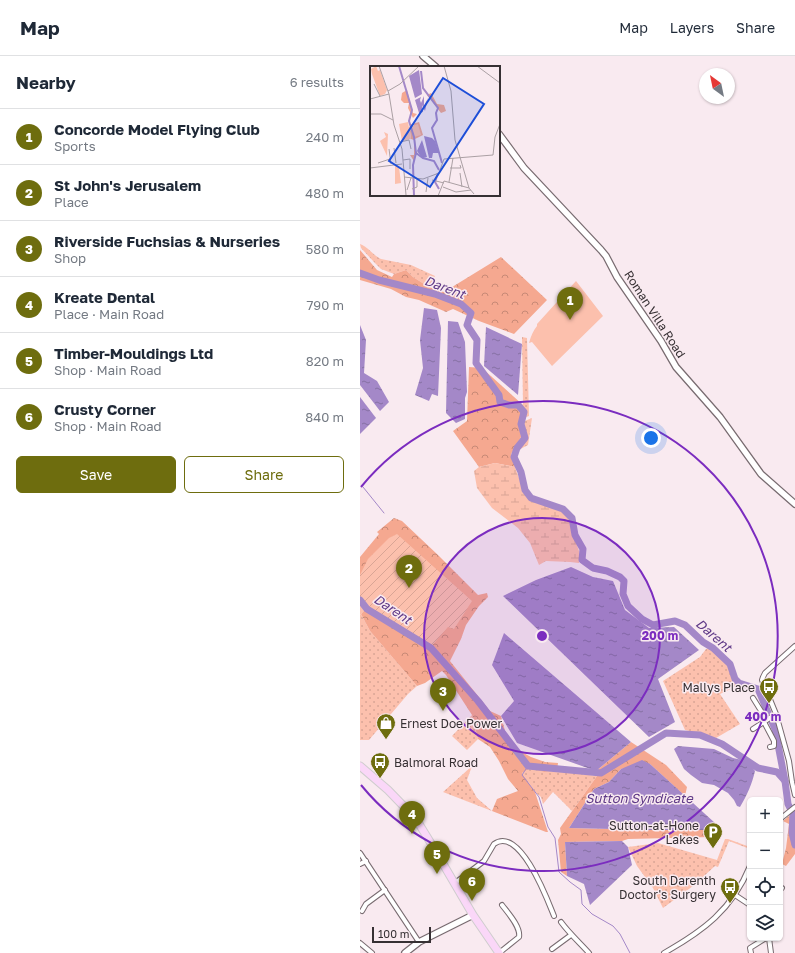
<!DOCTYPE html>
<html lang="en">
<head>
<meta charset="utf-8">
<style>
  :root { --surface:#fff; --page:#f2f2f3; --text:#1f2937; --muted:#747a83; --line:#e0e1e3; --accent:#6e6d0e }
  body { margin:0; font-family:"Golos Text",sans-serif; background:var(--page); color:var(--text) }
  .controls { position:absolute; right:12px; bottom:12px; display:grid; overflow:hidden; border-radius:6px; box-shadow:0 1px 3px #0004 }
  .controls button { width:36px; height:36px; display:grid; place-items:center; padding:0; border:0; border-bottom:1px solid var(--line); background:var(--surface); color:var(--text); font:20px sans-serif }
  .compass { position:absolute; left:339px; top:12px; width:36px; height:36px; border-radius:50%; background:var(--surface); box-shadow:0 1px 3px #0004; rotate:327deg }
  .scale { position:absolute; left:12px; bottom:10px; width:59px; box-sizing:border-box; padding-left:4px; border:2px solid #363033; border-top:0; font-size:11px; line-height:14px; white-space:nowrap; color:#363033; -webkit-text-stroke:3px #f9eaf0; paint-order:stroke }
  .you { position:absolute; left:291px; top:382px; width:14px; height:14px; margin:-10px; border:3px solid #fff; border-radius:50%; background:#1a73e8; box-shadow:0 0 0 6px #1a73e833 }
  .badge { display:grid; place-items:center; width:26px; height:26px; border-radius:50%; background:var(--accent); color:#fff; font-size:13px; font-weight:700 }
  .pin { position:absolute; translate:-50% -33px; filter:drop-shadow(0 1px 2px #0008) }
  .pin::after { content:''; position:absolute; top:21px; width:14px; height:12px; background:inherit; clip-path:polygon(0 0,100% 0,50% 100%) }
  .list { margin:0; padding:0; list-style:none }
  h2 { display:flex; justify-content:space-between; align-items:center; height:52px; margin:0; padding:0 16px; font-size:17px }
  h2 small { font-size:13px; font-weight:400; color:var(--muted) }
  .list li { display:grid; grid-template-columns:26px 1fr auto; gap:12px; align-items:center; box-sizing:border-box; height:56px; padding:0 16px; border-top:1px solid var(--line) }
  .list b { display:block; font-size:15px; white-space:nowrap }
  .list p { margin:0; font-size:13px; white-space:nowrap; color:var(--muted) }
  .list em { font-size:13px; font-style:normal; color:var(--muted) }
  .actions { display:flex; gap:8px; padding:12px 16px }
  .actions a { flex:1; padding:9px 0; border:1px solid var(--accent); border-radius:6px; text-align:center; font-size:14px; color:var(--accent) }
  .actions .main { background:var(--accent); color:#fff }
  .icon { flex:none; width:22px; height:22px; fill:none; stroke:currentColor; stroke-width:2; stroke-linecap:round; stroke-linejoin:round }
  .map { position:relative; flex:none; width:435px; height:897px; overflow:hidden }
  header { display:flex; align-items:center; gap:24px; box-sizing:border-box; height:56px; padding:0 20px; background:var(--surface); border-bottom:1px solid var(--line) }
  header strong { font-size:19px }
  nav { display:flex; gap:22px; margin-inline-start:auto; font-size:14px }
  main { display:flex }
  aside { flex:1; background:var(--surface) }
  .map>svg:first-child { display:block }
  .grass { fill:url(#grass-dots) }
  .forest { fill:url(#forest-crowns) }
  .wetland { fill:url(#wetland-marsh) }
  .park { fill:#fcc0ad }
  .garden { fill:url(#garden-furrows) }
  .water { fill:url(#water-ripples) }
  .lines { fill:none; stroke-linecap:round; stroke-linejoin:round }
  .stream { stroke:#a488c8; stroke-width:1 }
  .river { stroke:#a488c8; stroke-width:7 }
  .minor-casing { stroke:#786b70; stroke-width:6 }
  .tertiary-casing { stroke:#786b70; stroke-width:8 }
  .primary-casing { stroke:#cfcdce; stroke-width:9 }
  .minor { stroke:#fff; stroke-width:4 }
  .tertiary { stroke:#fff; stroke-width:5.5 }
  .primary { stroke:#fad7f8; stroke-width:7 }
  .ring { fill:none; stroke:#7b2cbf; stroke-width:2 }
  .labels { text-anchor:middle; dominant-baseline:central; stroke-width:3; stroke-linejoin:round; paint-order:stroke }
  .street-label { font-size:12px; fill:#363033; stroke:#f9eaf0 }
  .poi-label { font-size:12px; fill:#363033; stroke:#f9eaf0; text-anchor:end }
  .water-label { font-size:13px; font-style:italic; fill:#5f3987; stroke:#f9eaf0 }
  .inset-river { fill:none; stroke:#a488c8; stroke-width:2 }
  .inset-road { fill:none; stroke:#aba0a4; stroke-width:1 }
  .view { fill:#1d4ed8; fill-opacity:0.15; stroke:#1d4ed8; stroke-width:2 }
  .inset-edge { fill:none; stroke:#363033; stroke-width:2 }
  .centre { fill:#7b2cbf; stroke:#f9eaf0; stroke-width:2 }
  .ring-label { font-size:12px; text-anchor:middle; font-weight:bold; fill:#7b2cbf; stroke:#f9eaf0; stroke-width:3; stroke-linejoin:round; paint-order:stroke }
</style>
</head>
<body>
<header>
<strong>Map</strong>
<nav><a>Map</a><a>Layers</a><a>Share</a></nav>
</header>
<main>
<aside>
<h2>Nearby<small>6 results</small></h2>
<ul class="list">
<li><span class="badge">1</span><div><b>Concorde Model Flying Club</b><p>Sports</p></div><em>240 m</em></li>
<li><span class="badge">2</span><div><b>St John's Jerusalem</b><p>Place</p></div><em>480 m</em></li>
<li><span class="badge">3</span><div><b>Riverside Fuchsias &amp; Nurseries</b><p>Shop</p></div><em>580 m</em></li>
<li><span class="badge">4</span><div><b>Kreate Dental</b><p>Place · Main Road</p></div><em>790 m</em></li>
<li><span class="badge">5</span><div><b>Timber-Mouldings Ltd</b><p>Shop · Main Road</p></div><em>820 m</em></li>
<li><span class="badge">6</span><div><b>Crusty Corner</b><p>Shop · Main Road</p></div><em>840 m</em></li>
</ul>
<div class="actions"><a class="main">Save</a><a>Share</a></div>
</aside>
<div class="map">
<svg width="435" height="897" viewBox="0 0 435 897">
  <defs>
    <pattern id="grass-dots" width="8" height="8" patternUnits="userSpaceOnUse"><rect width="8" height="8" fill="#fcc0ad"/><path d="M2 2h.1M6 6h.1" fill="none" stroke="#d9a595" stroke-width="1.8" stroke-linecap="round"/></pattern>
    <pattern id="forest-crowns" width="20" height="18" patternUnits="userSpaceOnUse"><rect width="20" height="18" fill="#f5a890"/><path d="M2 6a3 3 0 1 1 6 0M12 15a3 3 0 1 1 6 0" fill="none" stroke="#c78976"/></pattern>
    <pattern id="wetland-marsh" width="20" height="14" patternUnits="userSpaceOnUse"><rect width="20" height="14" fill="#fcc0ad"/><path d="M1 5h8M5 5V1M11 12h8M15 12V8" fill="none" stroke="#d9a595"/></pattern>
    <pattern id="garden-furrows" width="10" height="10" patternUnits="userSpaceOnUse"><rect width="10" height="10" fill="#fcc0ad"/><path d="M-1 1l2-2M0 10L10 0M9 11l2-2" fill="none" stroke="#d9a595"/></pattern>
    <pattern id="water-ripples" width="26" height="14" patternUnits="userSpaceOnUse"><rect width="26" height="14" fill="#a488c8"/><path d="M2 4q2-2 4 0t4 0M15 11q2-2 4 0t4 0" fill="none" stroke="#8670a3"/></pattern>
  </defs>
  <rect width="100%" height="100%" fill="#f9eaf0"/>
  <g class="grass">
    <path d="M0 188C8 191 13 199 21 203L51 209 75 220 69 231 53 221 46 214 34 218 21 213 14 206 1 192Z"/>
    <path d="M162 281 167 282 169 360 161 363 163 349Z"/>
    <path d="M172 362 168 389 151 398 161 381 160 367Z"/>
    <path d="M1 558 10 575 57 630 48 638 9 684H0V559Z"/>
    <path d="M350 592 368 609 373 621 379 629 360 638 380 668 356 682 325 674 303 625 340 601 346 593Z"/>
    <path d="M112 659 118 683 107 694 92 680Z"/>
    <path d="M112 710 107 724 117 742 132 755 83 736Z"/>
    <path d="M169 713 184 716 197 715 237 720 212 755 193 736 183 748 181 741 175 736 162 717Z"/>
    <path d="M365 783H368L390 791V793L369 785 358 811 355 810 333 830 303 852 293 832 277 810 268 791 298 787 357 804Z"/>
  </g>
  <g class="forest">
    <path d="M0 194 17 214 32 221 34 218 46 214 53 221 69 231 84 236 141 201 187 244 154 278 119 265 93 253 86 256 59 244 46 241 31 233 0 224Z"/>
    <path d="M109 311 122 312 163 349 160 367 161 381 151 398 155 411 135 407 119 411 93 375 107 365Z"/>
    <path d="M34 462 42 465 78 499 118 539 127 537 128 541 119 550 106 569 101 583 90 605 130 655 141 660 147 682 158 694 171 701 185 706 198 707 197 715 184 716 169 713 162 717 175 736 188 776H186L132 755 137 743 158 735 148 723 139 705 130 691 118 683 112 659 86 619 82 615 65 627 57 630 10 575 1 558 9 549 20 562 39 572 0 519V501L19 478 17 476Z"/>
    <path d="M271 686 306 709 327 731 325 740 290 708 261 713 249 726 234 733 209 772 293 774H350L355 767C359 771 360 774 359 779L352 781 268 783 262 785 205 786 207 820 201 816 198 784 201 778 200 772 237 720 236 715Z"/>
    <path d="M430 759 432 762H435V798L426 810 422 808 426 792 429 768 423 765Z"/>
  </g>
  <path class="wetland" d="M135 407 155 411 164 436 175 446 203 455 210 464 213 477 219 495V507L210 506 186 505 179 509 170 487 158 472 132 452 117 432 114 415 119 411Z"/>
  <path class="park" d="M216 225 243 260 192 310 172 286 169 287C171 280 173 275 177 270V268Z"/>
  <path class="garden" d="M37 478 112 545 94 573 88 571 69 593 39 572 20 562 9 550 0 559V519L8 503 29 482Z"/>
  <g class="water">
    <path d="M64 252 77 254 81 272 78 340 72 338 69 345 55 339 63 312 60 284Z"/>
    <path d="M88 265 98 266 105 286 107 336 105 342V363L96 367 86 357Z"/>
    <path d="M0 269 6 284 4 317 17 325 29 346 20 355 0 329Z"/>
    <path d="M126 271 162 288 158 339 124 310Z"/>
    <path d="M0 341 16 362 0 378Z"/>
    <path d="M211 511 233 521 253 525 265 554 289 572 314 571 339 594 298 623 315 666 289 681 143 540 176 524Z"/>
    <path d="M144 577 271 686 236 715 157 687 141 660 154 645 132 609Z"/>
    <path d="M318 690 354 693 373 702 382 704 392 711 395 715C392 728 387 739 380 751L377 750 374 744 368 737 354 729 342 727 331 719 324 713 314 693Z"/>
    <path d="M282 704 290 708 355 767 351 774H293L209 772 234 733 249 726 261 713Z"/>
    <path d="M262 785 268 791 272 809 230 849 224 828 207 820 205 786Z"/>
  </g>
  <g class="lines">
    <g class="stream">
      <path d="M3 431 24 457"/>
      <path d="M168 710 162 719 179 741 188 771 195 782 199 816 210 826 221 834 222 848 232 858 253 870 260 878 270 897"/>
    </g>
    <g class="river">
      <path d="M0 217 19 224 75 238 101 248 111 257 107 269 117 284 116 307 139 339 140 346 149 349H158L164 356 161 368 165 382 157 392 154 401 161 416 165 434 171 442 203 453 212 462 215 479 223 493 222 504 233 512 247 515 260 521 264 525 263 538 268 550 282 563 293 569 315 565 325 569 343 586 353 592 370 608 375 623 379 627 398 633 415 673 425 725 428 748 433 758 432 777 435 789"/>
      <path d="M0 544 7 553 71 592 118 645 168 710 241 717 306 677 340 679 362 688 398 712 417 716 425 725"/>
    </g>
    <defs>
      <g id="minor">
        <path d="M435 590 405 617 403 621 402 624 416 658 429 705 432 726 435 739"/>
        <path d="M393 642 406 663"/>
        <path d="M404 666 414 685V690L410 691"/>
        <path d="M393 673 416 658"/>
        <path d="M420 763 435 751"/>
        <path d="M0 797 59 886"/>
        <path d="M0 808 6 805"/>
        <path d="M95 827 124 805 134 788C160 769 188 845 194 860"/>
        <path d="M420 831 422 832"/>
        <path d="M375 839 390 849"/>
        <path d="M2 855 6 848 25 834"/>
        <path d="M201 866C209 877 219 886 229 897"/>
        <path d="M409 882 411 897"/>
        <path d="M0 887 12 897"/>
        <path d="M192 893 211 879"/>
        <path d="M139 897 159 881C161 871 148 857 142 849"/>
        <path d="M304 897C343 875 372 854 390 810"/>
        <path d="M391 897 390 892 406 882"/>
      </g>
      <g id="tertiary">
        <path d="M63 0 76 11"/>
        <path d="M139 78 164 112 241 194 246 200 257 221 301 285 316 311 360 361 401 418 435 448"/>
        <path d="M45 897 59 886 113 859"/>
      </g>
      <path id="primary" d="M0 710 28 734 56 763 72 789 113 859 139 897"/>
    </defs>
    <use href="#minor" class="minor-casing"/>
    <use href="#tertiary" class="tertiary-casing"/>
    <use href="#primary" class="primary-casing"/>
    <use href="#minor" class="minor"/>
    <use href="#tertiary" class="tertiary"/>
    <use href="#primary" class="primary"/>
  </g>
  <circle cx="182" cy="580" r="118" fill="#7b2cbf" fill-opacity=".12"/>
  <g class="ring">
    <circle cx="182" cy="580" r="118"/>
    <path d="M1 431A235 235 0 1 1 1 729"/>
  </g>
  <defs>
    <symbol id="bus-pin" viewBox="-11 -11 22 30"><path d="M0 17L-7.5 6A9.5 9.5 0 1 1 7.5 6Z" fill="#6e6d0e" stroke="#f9eaf0"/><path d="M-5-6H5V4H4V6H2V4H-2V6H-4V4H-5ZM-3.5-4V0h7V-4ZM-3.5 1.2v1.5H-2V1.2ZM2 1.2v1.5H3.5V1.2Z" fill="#fff"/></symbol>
    <symbol id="shop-pin" viewBox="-11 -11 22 30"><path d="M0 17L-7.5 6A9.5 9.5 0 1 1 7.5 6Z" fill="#6e6d0e" stroke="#f9eaf0"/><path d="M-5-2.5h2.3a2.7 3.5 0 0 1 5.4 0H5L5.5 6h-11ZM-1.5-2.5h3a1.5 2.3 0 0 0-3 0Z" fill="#fff"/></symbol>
    <symbol id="parking-pin" viewBox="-11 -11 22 30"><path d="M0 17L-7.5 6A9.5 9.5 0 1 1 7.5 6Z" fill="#6e6d0e" stroke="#f9eaf0"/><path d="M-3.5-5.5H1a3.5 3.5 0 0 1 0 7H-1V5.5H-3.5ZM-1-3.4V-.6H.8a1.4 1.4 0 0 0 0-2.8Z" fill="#fff"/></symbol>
  </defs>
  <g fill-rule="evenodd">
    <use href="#bus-pin" x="398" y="620" width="22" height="30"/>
    <use href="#shop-pin" x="15" y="656" width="22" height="30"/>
    <use href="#bus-pin" x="9" y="695" width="22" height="30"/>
    <use href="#parking-pin" x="342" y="765" width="22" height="30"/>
    <use href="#bus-pin" x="359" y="820" width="22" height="30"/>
  </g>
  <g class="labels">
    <g class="street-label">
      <text transform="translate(295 258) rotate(57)">Roman Villa Road</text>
    </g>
    <g class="poi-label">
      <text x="395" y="631">Mallys Place</text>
      <text x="40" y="667" text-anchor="start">Ernest Doe Power</text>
      <text x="34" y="706" text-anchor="start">Balmoral Road</text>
      <text x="339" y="769">Sutton-at-Hone<tspan x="339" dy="14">Lakes</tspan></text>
      <text x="356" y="824">South Darenth<tspan x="356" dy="14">Doctor's Surgery</tspan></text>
    </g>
    <g class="water-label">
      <text transform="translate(85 231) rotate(21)">Darent</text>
      <text transform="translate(33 553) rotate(34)">Darent</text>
      <text transform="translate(354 579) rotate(41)">Darent</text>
      <text x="279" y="742">Sutton Syndicate</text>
    </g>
  </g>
  <g transform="translate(10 10)">
    <rect width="130" height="130" fill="#f9eaf0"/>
    <path d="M6 0 8 5 10 4 17 24 15 28 10 30 2 8 1 3ZM38 56 41 73 32 75 29 58ZM14 66 18 68 17 90 10 75 16 71Z" fill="#fcc0ad"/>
    <path d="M37 24 43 47 47 48 43 52 38 42 39 37H34L31 34 32 27ZM61 27 67 38 74 39 76 45 71 47 57 29ZM49 56 53 69 45 73 46 85 49 89 45 88 44 95 40 89H44V74L41 73 40 65 41 63 44 71V59H39Z" fill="#f5a890"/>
    <path d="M48 58 51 69 44 71 41 63 37 62ZM25 100 29 101 31 117 25 118Z" fill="#fcc0ad"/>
    <path d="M49 4 52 28 45 32 39 10ZM54 30V40L58 32 55 45 52 39 53 46 49 47 45 34 51 31 50 34 51 37ZM54 70 62 72 65 75 69 87H63L62 92H59ZM52 74 57 91 52 92 47 85Z" fill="#a488c8"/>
    <path class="inset-river" d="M29 0 42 44 39 55 44 71 46 87 53 92 64 95 69 104M51 5 53 22 68 42 66 47 67 54 62 62 72 97M68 107 65 116 69 123M44 130 43 99 46 87"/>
    <path class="inset-road" d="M9 0 19 28 24 59 32 83 36 129M74 0 81 25 85 74 99 122M107 0 130 17M4 18 10 30M18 25 30 18 49 0M0 33 19 28M0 48H11L23 54M30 76 39 74 41 83M24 82 26 97M19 83 21 98M123 89 125 71 130 58M33 94 40 93V103M8 97 20 93M0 102 32 98M80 102H91L90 99M69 107 74 93 123 89M90 107 92 121M34 111 53 113 69 107M62 114 74 117M74 115 99 122 104 128M79 116 83 92M73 121 86 126 101 124M42 123 47 121V113M37 124 41 112M56 126 58 112M68 130 74 115"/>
    <path class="view" d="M73 12 114 38 60 121 19 95Z"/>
    <rect width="130" height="130" class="inset-edge"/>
  </g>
  <circle cx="182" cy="580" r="6" class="centre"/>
  <g class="ring-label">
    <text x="300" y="584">200 m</text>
    <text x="403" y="665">400 m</text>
  </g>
</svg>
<div class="controls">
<button>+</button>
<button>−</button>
<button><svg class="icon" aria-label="locate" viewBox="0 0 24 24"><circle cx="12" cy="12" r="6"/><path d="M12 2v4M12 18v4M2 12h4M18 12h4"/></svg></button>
<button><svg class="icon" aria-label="layers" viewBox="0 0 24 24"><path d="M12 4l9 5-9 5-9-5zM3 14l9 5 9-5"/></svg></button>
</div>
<svg class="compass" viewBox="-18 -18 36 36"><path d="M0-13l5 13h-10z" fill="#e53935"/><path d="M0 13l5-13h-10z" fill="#747a83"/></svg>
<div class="scale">100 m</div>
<div class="you"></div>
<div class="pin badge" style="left:210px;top:264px">1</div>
<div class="pin badge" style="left:49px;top:532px">2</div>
<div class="pin badge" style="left:83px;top:655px">3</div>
<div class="pin badge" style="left:52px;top:778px">4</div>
<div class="pin badge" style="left:77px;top:818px">5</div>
<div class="pin badge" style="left:112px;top:845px">6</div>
</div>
</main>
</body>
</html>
